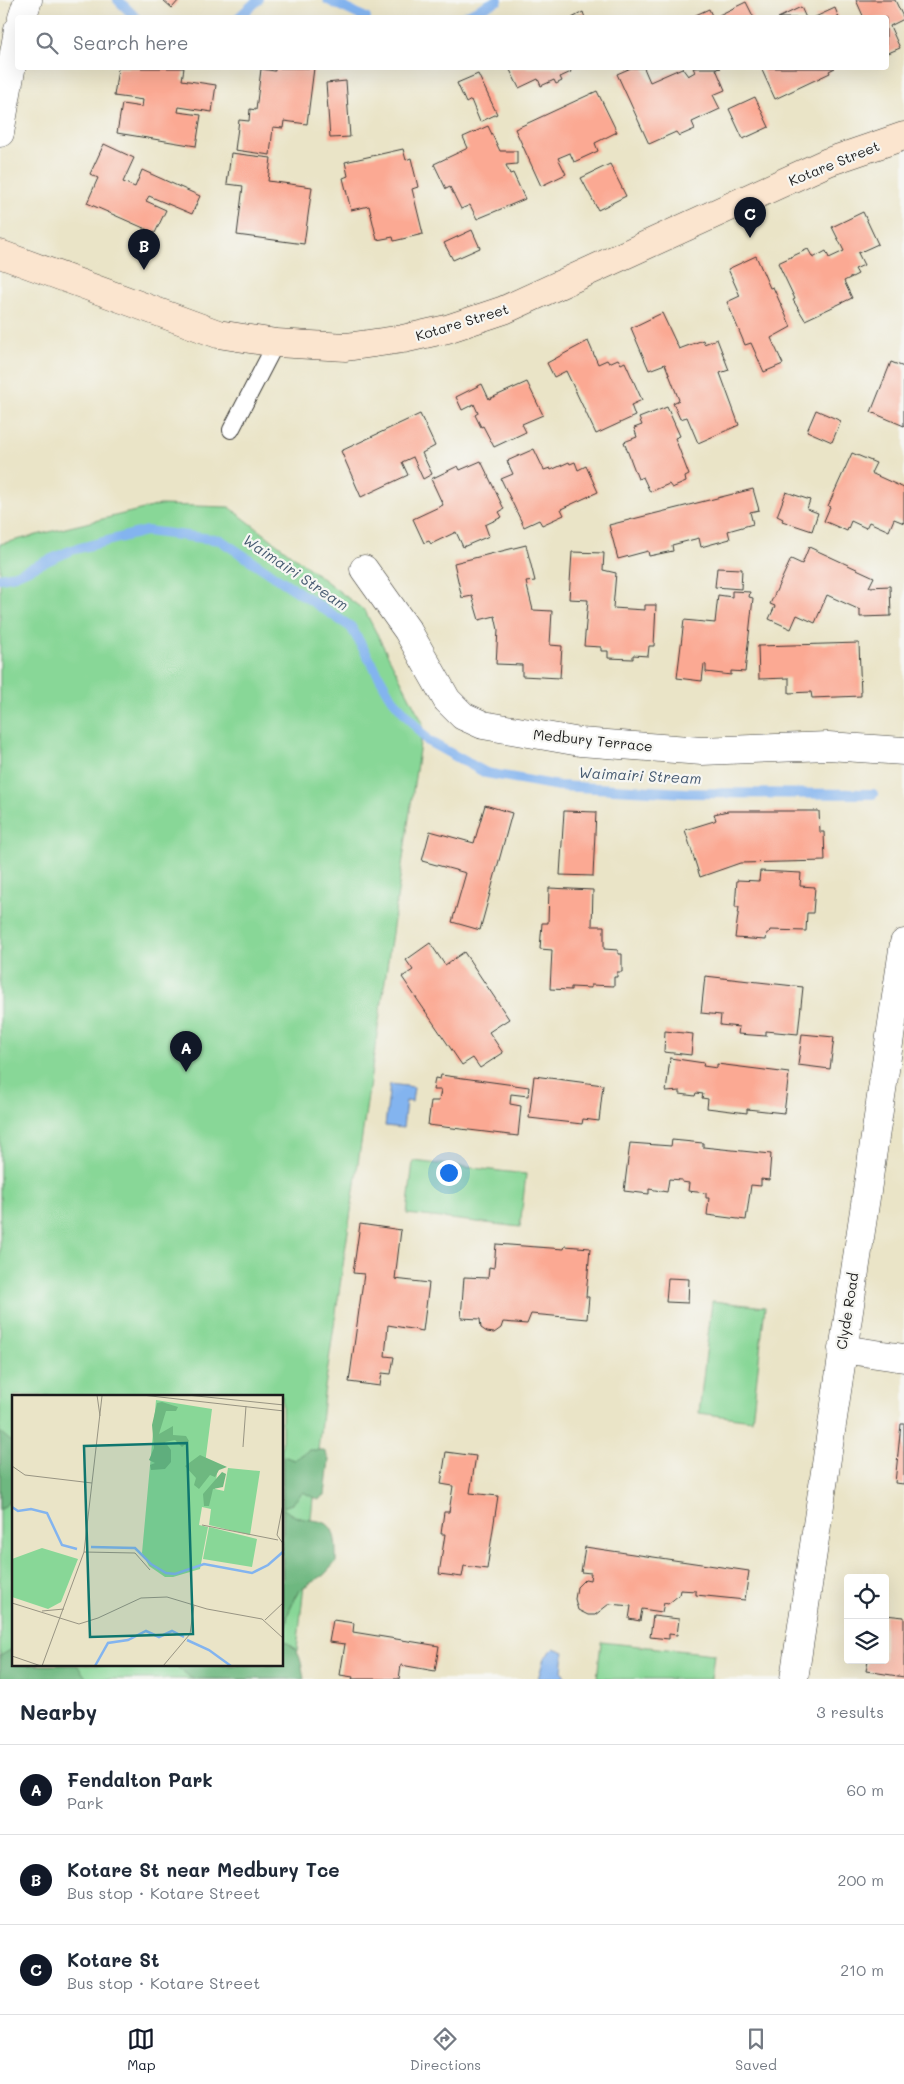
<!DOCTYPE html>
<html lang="en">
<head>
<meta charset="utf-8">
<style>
  :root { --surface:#fff; --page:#f6f6f7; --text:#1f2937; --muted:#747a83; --line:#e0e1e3; --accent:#111827 }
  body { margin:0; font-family:Mali,sans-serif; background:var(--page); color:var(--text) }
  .controls { position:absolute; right:15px; bottom:15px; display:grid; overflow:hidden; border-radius:5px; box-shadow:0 5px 20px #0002 }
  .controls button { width:45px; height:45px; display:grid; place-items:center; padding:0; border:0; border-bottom:1px solid var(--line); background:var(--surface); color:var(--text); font:25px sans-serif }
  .you { position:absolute; left:448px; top:1172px; width:18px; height:18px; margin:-12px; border:4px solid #fff; border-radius:50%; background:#1a73e8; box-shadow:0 0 0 8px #1a73e833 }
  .badge { display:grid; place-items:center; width:32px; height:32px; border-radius:50%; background:var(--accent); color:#fff; font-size:16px; font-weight:700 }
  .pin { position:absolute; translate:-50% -41px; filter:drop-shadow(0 1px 2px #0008) }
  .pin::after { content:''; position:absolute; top:26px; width:18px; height:15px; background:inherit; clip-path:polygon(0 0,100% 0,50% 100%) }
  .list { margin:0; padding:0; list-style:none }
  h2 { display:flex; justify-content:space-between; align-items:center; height:65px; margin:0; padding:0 20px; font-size:21px }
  h2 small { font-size:16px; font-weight:400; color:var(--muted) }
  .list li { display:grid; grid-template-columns:32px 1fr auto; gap:15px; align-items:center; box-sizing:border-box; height:90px; padding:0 20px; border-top:1px solid var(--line) }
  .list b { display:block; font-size:19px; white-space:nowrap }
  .list p { margin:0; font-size:16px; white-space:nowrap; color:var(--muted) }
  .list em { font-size:16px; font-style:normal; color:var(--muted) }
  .icon { flex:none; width:28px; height:28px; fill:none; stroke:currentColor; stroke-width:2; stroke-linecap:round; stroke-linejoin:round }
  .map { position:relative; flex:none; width:904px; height:1679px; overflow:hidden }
  .search { position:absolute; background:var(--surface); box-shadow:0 5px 20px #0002; left:15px; right:15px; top:15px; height:55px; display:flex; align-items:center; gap:12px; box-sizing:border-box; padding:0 18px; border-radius:5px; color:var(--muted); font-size:19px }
  .sheet { height:335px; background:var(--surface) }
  nav { display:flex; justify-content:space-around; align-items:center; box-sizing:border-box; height:70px; border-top:1px solid var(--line); background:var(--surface); font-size:14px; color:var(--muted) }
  nav a { display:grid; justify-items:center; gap:2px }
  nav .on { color:var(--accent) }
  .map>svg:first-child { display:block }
  .green { fill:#88d797; stroke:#527a5a; fill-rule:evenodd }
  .forest { fill:#6eb880; stroke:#456a4e }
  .water { fill:#83b4ef; stroke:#506886 }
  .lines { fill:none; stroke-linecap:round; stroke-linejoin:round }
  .stream { stroke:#83b4ef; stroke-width:10 }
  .building { fill:#fba993 }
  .service-casing { stroke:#3b3a36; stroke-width:18 }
  .minor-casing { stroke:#3b3a36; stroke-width:29 }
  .tertiary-casing { stroke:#3b3a36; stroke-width:29 }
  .secondary-casing { stroke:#3b3a36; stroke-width:29 }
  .service { stroke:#fff; stroke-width:16 }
  .minor { stroke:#fff; stroke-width:28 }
  .tertiary { stroke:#fff; stroke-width:28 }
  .secondary { stroke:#fbe5cf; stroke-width:28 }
  .labels { text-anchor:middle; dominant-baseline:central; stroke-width:4.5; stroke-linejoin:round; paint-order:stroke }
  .street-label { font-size:14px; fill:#1c1c1c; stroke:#f6f6f2 }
  .water-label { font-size:15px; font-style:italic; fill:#455970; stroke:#f6f6f2 }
  .inset-river { fill:none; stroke:#83b4ef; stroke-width:2.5 }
  .inset-road { fill:none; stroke:#989483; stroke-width:1 }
  .view { fill:#0f766e; fill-opacity:0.15; stroke:#0f766e; stroke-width:2.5 }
  .inset-edge { fill:none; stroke:#1c1c1c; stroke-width:2.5 }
</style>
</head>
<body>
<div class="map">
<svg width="904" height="1679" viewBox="0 0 904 1679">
  <rect width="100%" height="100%" fill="#f6f6f2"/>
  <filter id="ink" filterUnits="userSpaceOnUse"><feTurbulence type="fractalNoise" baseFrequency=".02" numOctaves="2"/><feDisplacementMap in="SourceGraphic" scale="10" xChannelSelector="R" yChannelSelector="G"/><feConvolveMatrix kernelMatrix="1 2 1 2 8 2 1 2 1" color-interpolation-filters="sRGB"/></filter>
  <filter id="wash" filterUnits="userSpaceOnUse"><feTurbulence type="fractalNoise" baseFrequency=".0096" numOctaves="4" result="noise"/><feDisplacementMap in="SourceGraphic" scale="20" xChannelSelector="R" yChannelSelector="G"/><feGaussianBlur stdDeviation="1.12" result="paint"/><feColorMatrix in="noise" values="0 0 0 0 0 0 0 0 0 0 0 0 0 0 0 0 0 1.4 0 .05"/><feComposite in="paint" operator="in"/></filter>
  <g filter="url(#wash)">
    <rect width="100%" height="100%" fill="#eae4c7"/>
    <g class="green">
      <path d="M160 505 229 507 365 611 423 723 324 1394 294 1679H0V544ZM14 1396H282V1665H14Z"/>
      <path d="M413 1161 526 1174 520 1227 407 1214Z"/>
      <path d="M712 1301 765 1307 752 1420 699 1413Z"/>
      <path d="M601 1642 714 1654 711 1679H597Z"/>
    </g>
    <g class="forest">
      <path d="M0 1432 14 1444C14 1465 21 1497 0 1510Z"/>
      <path d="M309 1450H324L329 1460 325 1495 318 1500 303 1492 292 1504 283 1507V1456L294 1460Z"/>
      <path d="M283 1508C311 1534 338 1500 336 1562L324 1575 299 1590 288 1614 284 1641C301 1649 301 1662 304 1679H192L180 1669 172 1665H282Z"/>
      <path d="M14 1648V1665H77L87 1679H0V1656Z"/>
    </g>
    <g class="water">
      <path d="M390 1084 414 1087 412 1102 406 1101 403 1128 385 1126Z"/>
      <path d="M554 1648 564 1652 562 1671 566 1679H538L544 1658Z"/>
    </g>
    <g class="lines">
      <g class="stream">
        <path d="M118 0 136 18"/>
        <path d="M328 0 366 18"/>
        <path d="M238 18 258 0"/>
        <path d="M461 18 498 0"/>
        <path d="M0 578 15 575 72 550 146 531 220 540 351 627 391 697 428 741 486 773 559 786 687 793 873 794"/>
      </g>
    </g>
    <g id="blocks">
      <g class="building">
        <path d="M163 0H179L172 8Z"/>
        <path d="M856 0H895L904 19 890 26 900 48 886 54V18H864Z"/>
        <path d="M746 2 754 18H720L719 15Z"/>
        <path d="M801 7 806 18H778Z"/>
        <path d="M835 8 839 18H813Z"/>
        <path d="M709 9 713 18H689Z"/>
        <path d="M583 12 585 18H572Z"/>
        <path d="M118 68H184L182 80 216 85 212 112 179 107 178 112 201 115 196 146 117 133 122 104 142 107 143 100 114 96Z"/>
        <path d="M275 68H314L307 124 284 121 283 128 273 127 270 155 235 150 239 120 249 121 250 109 256 110 261 69 275 71Z"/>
        <path d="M509 68H569L571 72 560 77 562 81 556 84 554 80 541 86 538 79 519 88Z"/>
        <path d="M631 68H644L650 82 682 68 688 76 695 72 693 68H721L716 69 725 90 713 95 720 109 692 122 695 129 679 136 676 132 649 144 617 74Z"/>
        <path d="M761 68H835L829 71 830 73 775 99Z"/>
        <path d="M478 74 497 114 480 122 471 100 466 103 457 83Z"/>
        <path d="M346 81 350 137 330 138 326 83Z"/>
        <path d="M597 91 617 132 595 143 598 151 574 162 570 153 558 158 566 174 541 186 515 129Z"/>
        <path d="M755 97 769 127 743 139 729 109Z"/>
        <path d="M488 126 500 151H517V164L506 165 510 174 513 173 525 199 477 219 470 205 461 209 450 187 446 189 434 164 468 148 463 137Z"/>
        <path d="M104 144 134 158 123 182 135 187 142 170 200 196 192 214 149 196 146 201 166 210 155 233 87 203 98 178 90 174Z"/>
        <path d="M403 149 406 160 411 158 418 187 412 189 423 234 394 241 393 237 377 240 369 206 351 210 343 178 348 176 345 162Z"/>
        <path d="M231 153 271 158 268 181 312 187 304 244 237 235 243 186 227 184Z"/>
        <path d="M610 164 626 196 598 210 581 178Z"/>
        <path d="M863 212 878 244 858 253 864 265 855 269 858 274 844 281 852 298 805 320 793 300 795 299 778 263 808 249 813 258 826 251 829 258 844 251 832 227Z"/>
        <path d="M472 230 480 248 453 260 444 243Z"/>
        <path d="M756 256 770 288 773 287 791 327 771 338 783 364 764 372 751 343 745 345 727 302 740 296 728 269Z"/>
        <path d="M662 313 679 349 703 340 704 344 717 339 729 370 720 373 739 425 698 443 687 417 680 419 673 403 679 400 665 364 649 370 631 328Z"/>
        <path d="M588 341 598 364 607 360 609 363 618 359 621 364 625 362 642 400 631 405 635 416 596 434 566 371 554 377 547 363Z"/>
        <path d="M891 362 904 367V426L871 412Z"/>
        <path d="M527 382 543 415 522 424 526 432 494 447 483 426 481 427 475 415 478 413 474 404 462 410 456 397 482 384 489 399Z"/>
        <path d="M667 407 680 436 675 438 689 475 685 477 686 482 672 488 669 484 650 492 643 477 638 479 624 442 637 437 634 428 642 425 639 418Z"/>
        <path d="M816 410 841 421 832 442 807 431Z"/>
        <path d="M420 414 435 446 422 453 432 474 423 479 413 457 402 462 408 475 361 497 341 451Z"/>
        <path d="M534 449 544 470 550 468 551 470 569 462 570 464 575 462 578 470 586 466 598 492 561 509 564 515 542 525 539 520 524 527 501 479 513 474 507 461Z"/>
        <path d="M852 453 876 463 871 473 904 488V523L894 519 889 531 869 522 866 528 851 521 847 531 824 521 830 507 828 506Z"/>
        <path d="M481 461 504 509 499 512 502 517 485 525 489 536 463 547 456 532 431 544 429 541 424 543 413 519 443 505 431 479 458 466 460 470Z"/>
        <path d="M753 489 759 510 750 512 753 524 728 531 730 539 701 547 699 538 672 545 673 551 649 556 648 551 618 559 609 525Z"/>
        <path d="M786 492 810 500 807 509 818 513 812 531 782 521 783 519 777 516Z"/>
        <path d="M526 545 535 581 526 582 533 610 552 611 550 645 562 646 560 678 522 676V665L496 664 498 630 495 616 479 620 472 596 462 598 454 563Z"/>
        <path d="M809 547 874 577 869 587 890 586 891 616 860 617V610L827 595 815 623 797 615 791 629 769 619 775 606 770 604 791 559 802 564Z"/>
        <path d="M572 552 604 553 603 570 616 573 613 608 645 610V605H656L654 646H649L648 656 633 655V659L608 658V651H601V647L584 646 588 600 569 599Z"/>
        <path d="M717 568 742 569 741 589 715 587Z"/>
        <path d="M732 591 750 592 749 597 753 598 745 672 731 671V675L706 672V665L704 664 702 681 677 678 684 620 715 623 718 595 732 597Z"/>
        <path d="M859 643 861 696 812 698 811 692 789 693V678L759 679 758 646Z"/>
        <path d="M485 805 512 813 480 930 452 922 466 873 422 861 430 831 474 843Z"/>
        <path d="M564 811 596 812 593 876 560 875Z"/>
        <path d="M728 811H819L820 832H824L825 861 740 863 700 877 685 830 714 821 716 820 714 814Z"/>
        <path d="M760 871 801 873 800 886 815 887 813 913H807L806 931 770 930 769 933H767L766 940 735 938 739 907H735L737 880 759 881Z"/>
        <path d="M549 888 593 890 592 926H604V949L618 950V954H622V972H617V977H614V986L591 985V988L571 987V990L550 989 552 950 540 949 542 923H548Z"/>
        <path d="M430 943 445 965 464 952 509 1019 489 1032 503 1053 480 1068 473 1058 462 1065 402 977 413 970 406 960Z"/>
        <path d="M705 976 803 987 798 1034 766 1031V1036L738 1034 739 1027 720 1025 721 1015 701 1013Z"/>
        <path d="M665 1031 693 1034 691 1055 664 1052Z"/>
        <path d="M802 1034 834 1037 830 1069 798 1065Z"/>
        <path d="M670 1058 704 1063 703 1066 717 1068V1064L789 1073 784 1113 747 1109V1113L707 1108 708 1099 702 1098 703 1094 696 1093 695 1096 680 1094V1091L666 1092Z"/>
        <path d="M441 1075 529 1087 528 1096 511 1094 510 1104 521 1106 518 1136 428 1125 431 1101H439L441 1090H433L435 1078 440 1079Z"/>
        <path d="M534 1076 603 1085 599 1121 583 1119 582 1124 529 1118Z"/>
        <path d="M672 1140 703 1143V1147L771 1154 769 1180 761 1179V1186L751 1185 746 1220 707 1215 709 1198H706V1193L688 1191 689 1183 682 1182V1180L669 1179 667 1192 649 1189V1194L624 1191 630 1143 671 1146Z"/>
        <path d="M360 1224 401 1230 395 1279 429 1283 423 1331 388 1325 385 1356 394 1357 391 1374 382 1373 380 1386 349 1382 364 1274 353 1273Z"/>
        <path d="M496 1244 564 1249 565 1246 590 1248 586 1297H589L587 1319 531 1314 527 1324 503 1322 501 1328 494 1333 487 1332 481 1328 480 1319 461 1318 464 1277 488 1278 489 1267 494 1268Z"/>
        <path d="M668 1278 689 1279 688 1303 666 1302Z"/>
        <path d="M901 1424H904V1484L895 1483Z"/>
        <path d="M446 1452 476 1456 470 1493 498 1496 487 1569 464 1566 462 1577 439 1574 445 1534H441L444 1512H449L453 1486 441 1484Z"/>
        <path d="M585 1547 749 1571 745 1600 696 1595V1591L680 1590 679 1595 668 1604 664 1603 662 1612 642 1609 640 1621 629 1619 631 1606 609 1604 595 1615H588L578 1610 575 1599 577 1587 585 1579 590 1580 591 1573 581 1572Z"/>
        <path d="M885 1615 904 1617V1677L866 1671 868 1660H885Z"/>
        <path d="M653 1616 679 1619 677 1635 669 1634V1639L650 1637Z"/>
        <path d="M333 1620 354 1623 353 1632 439 1646 435 1671 401 1665 399 1679H352L353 1677 340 1675 345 1644 329 1642Z"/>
      </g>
    </g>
  </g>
  <g filter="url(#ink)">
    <use href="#blocks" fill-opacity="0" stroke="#3b3a36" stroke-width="1"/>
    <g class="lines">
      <defs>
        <path id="service" d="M231 430 276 343"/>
        <g id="minor">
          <path d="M22 18 28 0"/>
          <path d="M0 133 18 30"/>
          <path d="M364 569 408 631 447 700 463 716 483 725 580 742 702 751 828 746 904 751"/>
          <path d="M842 1349 904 1358"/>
        </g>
        <path id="tertiary" d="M794 1679 904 943"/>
        <path id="secondary" d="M0 254 218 334 276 343 346 347 403 339 447 329 504 310 828 162 904 136"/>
      </defs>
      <use href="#service" class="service-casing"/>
      <use href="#minor" class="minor-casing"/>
      <use href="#tertiary" class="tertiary-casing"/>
      <use href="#secondary" class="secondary-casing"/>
      <use href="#service" class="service"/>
      <use href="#minor" class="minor"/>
      <use href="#tertiary" class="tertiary"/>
      <use href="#secondary" class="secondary"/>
    </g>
  </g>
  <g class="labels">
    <g class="street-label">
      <text transform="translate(834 163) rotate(-22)">Kotare Street</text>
      <text transform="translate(462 322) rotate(-17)">Kotare Street</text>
      <text transform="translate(593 740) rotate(6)">Medbury Terrace</text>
      <text transform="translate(847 1311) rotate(-81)">Clyde Road</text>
    </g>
    <g class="water-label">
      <text transform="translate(296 572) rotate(34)">Waimairi Stream</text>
      <text transform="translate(640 775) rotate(3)">Waimairi Stream</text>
    </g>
  </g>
  <g transform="translate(12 1395)">
    <rect width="271" height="271" fill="#eae4c7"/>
    <path d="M144 5 200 14 193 69 206 71 203 94 212 96 216 73 248 76 238 140 197 130 199 114 190 112 187 130 196 132 188 174 161 182H153L137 171 130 158ZM197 132 245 144 240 172 191 164ZM30 153 66 164 49 207 36 214 0 202V164Z" fill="#88d797"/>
    <path d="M150 7 166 12 164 16H154L147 39 161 31V40L174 41 177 46 170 52 163 45 153 47 159 55V67L153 74 139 75 138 70 143 68 137 65 142 53 140 30 145 8ZM188 60 215 72 207 75 203 82 198 80 187 94 182 90 184 83 173 71ZM210 77 214 79 211 92 201 94 197 111H192L191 99Z" fill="#6eb880"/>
    <path class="inset-river" d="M0 112 6 116 19 114 35 118 50 150 65 154M79 152 123 153 139 169 154 178 163 179 192 169 240 178 256 170 272 156M175 245 197 255 219 271M83 271 96 248 116 245 134 236 147 242 160 236 172 242"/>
    <path class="inset-road" d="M85 0 88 21M130 0 272 16M175 0 272 10M231 52 234 11M0 71 13 80 80 88M272 104 265 140 272 150M190 130 266 145M72 157 123 158 138 175M0 208 67 229 86 223 129 203 155 202 195 214 250 224 272 244M30 216 52 214M253 225 272 207M0 261 29 271M30 271 72 157 90 1M151 271 178 239 182 210"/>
    <path class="view" d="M175 48 181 239 78 242 72 51Z"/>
    <rect width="271" height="271" class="inset-edge"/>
  </g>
</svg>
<div class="controls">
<button><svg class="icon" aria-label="locate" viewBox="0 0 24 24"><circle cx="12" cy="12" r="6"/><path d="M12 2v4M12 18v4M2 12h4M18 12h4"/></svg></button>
<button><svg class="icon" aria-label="layers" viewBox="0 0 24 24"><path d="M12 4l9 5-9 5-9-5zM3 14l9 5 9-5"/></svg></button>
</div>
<div class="you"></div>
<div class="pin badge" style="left:186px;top:1072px">A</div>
<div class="pin badge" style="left:144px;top:270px">B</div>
<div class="pin badge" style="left:750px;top:238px">C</div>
<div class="search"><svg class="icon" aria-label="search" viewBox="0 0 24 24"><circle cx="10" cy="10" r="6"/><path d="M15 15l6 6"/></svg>Search here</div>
</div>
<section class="sheet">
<h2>Nearby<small>3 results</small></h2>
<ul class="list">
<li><span class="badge">A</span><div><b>Fendalton Park</b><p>Park</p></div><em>60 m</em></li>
<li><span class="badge">B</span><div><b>Kotare St near Medbury Tce</b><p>Bus stop · Kotare Street</p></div><em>200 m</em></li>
<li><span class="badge">C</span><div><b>Kotare St</b><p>Bus stop · Kotare Street</p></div><em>210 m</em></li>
</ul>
</section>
<nav>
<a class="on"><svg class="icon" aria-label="map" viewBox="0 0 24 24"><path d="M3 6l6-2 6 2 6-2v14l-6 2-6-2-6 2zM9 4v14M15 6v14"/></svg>Map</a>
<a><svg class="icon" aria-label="directions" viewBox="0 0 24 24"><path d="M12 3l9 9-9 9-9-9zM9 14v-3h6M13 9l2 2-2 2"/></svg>Directions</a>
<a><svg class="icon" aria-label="saved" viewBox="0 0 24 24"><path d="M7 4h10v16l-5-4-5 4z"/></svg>Saved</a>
</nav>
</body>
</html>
